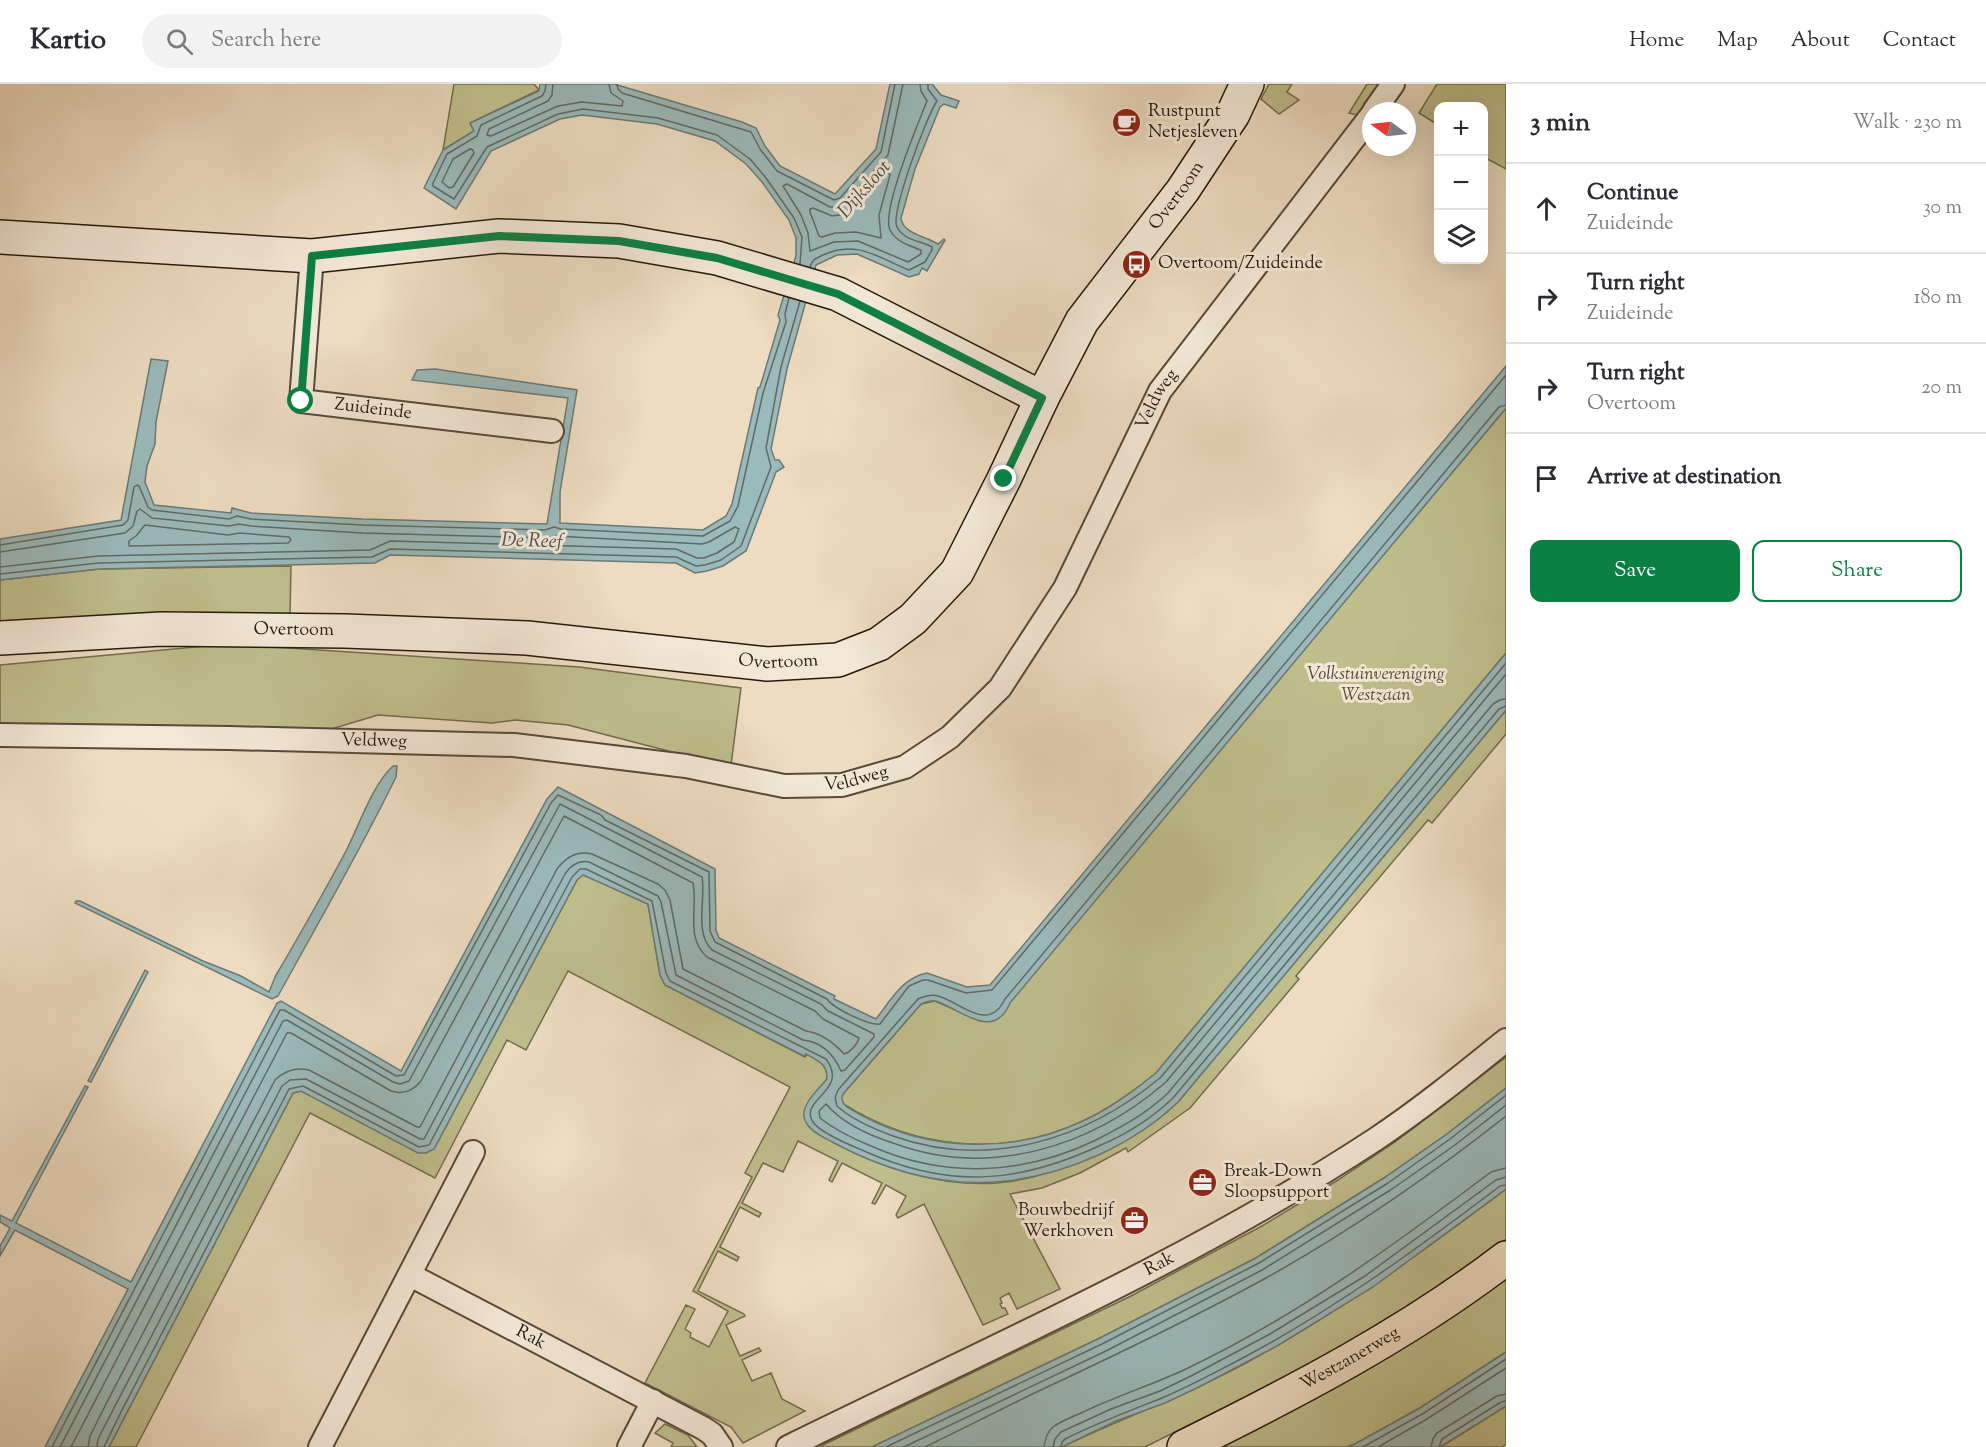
<!DOCTYPE html>
<html lang="en">
<head>
<meta charset="utf-8">
<style>
  :root { --surface:#fff; --page:#f2f2f3; --text:#2b2b33; --muted:#7c7c81; --line:#e1e1e2; --accent:#0b8043 }
  body { margin:0; font-family:"Sorts Mill Goudy",serif; background:var(--page); color:var(--text) }
  .controls { position:absolute; right:18px; top:18px; display:grid; overflow:hidden; border-radius:12px; box-shadow:0 6px 24px #0002 }
  .controls button { width:54px; height:54px; display:grid; place-items:center; padding:0; border:0; border-bottom:2px solid var(--line); background:var(--surface); color:var(--text); font:30px sans-serif }
  .compass { position:absolute; left:1362px; top:18px; width:54px; height:54px; border-radius:50%; background:var(--surface); box-shadow:0 6px 24px #0002; rotate:285deg }
  .stop { position:absolute; width:18px; height:18px; margin:-14px; border:4px solid #0b8043; border-radius:50%; background:#fff }
  .stop.end { background:#0b8043; border-color:#fff; box-shadow:0 2px 6px #0008 }
  .list { margin:0; padding:0; list-style:none }
  h2 { display:flex; justify-content:space-between; align-items:center; height:78px; margin:0; padding:0 24px; font-size:26px }
  h2 small { font-size:20px; font-weight:400; color:var(--muted) }
  .list li { display:grid; grid-template-columns:39px 1fr auto; gap:18px; align-items:center; box-sizing:border-box; height:90px; padding:0 24px; border-top:2px solid var(--line) }
  .list b { display:block; font-size:22px; white-space:nowrap }
  .list p { margin:0; font-size:20px; white-space:nowrap; color:var(--muted) }
  .list em { font-size:20px; font-style:normal; color:var(--muted) }
  .actions { display:flex; gap:12px; padding:18px 24px }
  .actions a { flex:1; padding:14px 0; border:2px solid var(--accent); border-radius:12px; text-align:center; font-size:21px; color:var(--accent) }
  .actions .main { background:var(--accent); color:#fff }
  .icon { flex:none; width:33px; height:33px; fill:none; stroke:currentColor; stroke-width:2; stroke-linecap:round; stroke-linejoin:round }
  .map { position:relative; flex:none; width:1506px; height:1363px; overflow:hidden }
  header { display:flex; align-items:center; gap:36px; box-sizing:border-box; height:84px; padding:0 30px; background:var(--surface); border-bottom:2px solid var(--line) }
  header strong { font-size:28px }
  nav { display:flex; gap:33px; margin-inline-start:auto; font-size:21px }
  .search { width:420px; height:54px; background:var(--page); display:flex; align-items:center; gap:15px; box-sizing:border-box; padding:0 21px; border-radius:33px; color:var(--muted); font-size:22px }
  main { display:flex }
  aside { flex:1; background:var(--surface) }
  .map>svg:first-child { display:block }
  .green { fill:#c0be8d; stroke:#726c4d; stroke-width:1.5 }
  .water { fill:#9bbabb; stroke:#6c7a75; stroke-width:1.5 }
  .lines { fill:none; stroke-linecap:round; stroke-linejoin:round }
  .shore { stroke:#606a64; stroke-width:1.5 }
  .street-casing { stroke:#574a3a; stroke-width:26 }
  .secondary-casing { stroke:#251a0d; stroke-width:36 }
  .primary-casing { stroke:#251a0d; stroke-width:36 }
  .street { stroke:#f3e8d7; stroke-width:22 }
  .secondary { stroke:#f3e8d7; stroke-width:33 }
  .primary { stroke:#eddcc1; stroke-width:33 }
  .route { stroke:#0b8043; stroke-width:8 }
  .labels { text-anchor:middle; dominant-baseline:central; stroke-width:6; stroke-linejoin:round; paint-order:stroke }
  .poi-label { font-size:18px; fill:#251a0d; stroke:#f3e8d7; text-anchor:start }
  .street-label { font-size:18px; fill:#251a0d; stroke:#f3e8d7 }
  .park-label { font-size:18px; font-style:italic; fill:#544b33; stroke:#f3e8d7 }
  .water-label { font-size:20px; font-style:italic; fill:#4e524a; stroke:#f3e8d7 }
</style>
</head>
<body>
<header>
<strong>Kartio</strong>
<div class="search"><svg class="icon" aria-label="search" viewBox="0 0 24 24"><circle cx="10" cy="10" r="6"/><path d="M15 15l6 6"/></svg>Search here</div>
<nav><a>Home</a><a>Map</a><a>About</a><a>Contact</a></nav>
</header>
<main>
<div class="map">
<svg width="1506" height="1363" viewBox="0 0 1506 1363">
  <rect width="100%" height="100%" fill="#eddcc1"/>
  <filter id="stains"><feTurbulence type="fractalNoise" baseFrequency=".00333" numOctaves="4"/><feColorMatrix values="0 0 0 0 .2 0 0 0 0 .09 0 0 0 0 .02 0 0 0 .5 -.17"/></filter>
  <radialGradient id="worn" r=".72"><stop offset=".6" stop-color="#630" stop-opacity="0"/><stop offset="1" stop-color="#630" stop-opacity=".3"/></radialGradient>
  <g class="green">
    <path d="M454 0H534L539 6 470 39 474 47 443 66Z"/>
    <path d="M1269 0H1292L1287 8 1299 16 1279 30 1261 15Z"/>
    <path d="M1367 0H1380L1357 31 1349 29Z"/>
    <path d="M1437 0H1506V85L1484 73V22H1438V41L1419 29Z"/>
    <path d="M1506 324V569L1156 989C1134 1007 1110 1024 1083 1037 1005 1074 915 1066 842 1019L841 1014 843 1010 921 920 935 917 980 937 995 935 1003 930 1009 919Z"/>
    <path d="M291 482 290 532 0 539V496L99 485Z"/>
    <path d="M228 560 579 583 741 604 731 681 711 678 568 641 515 636 492 639 378 631 318 649H0V581Z"/>
    <path d="M1506 626V650L1432 739 1428 736 1296 892 1299 895 1190 1024 1128 1068 1126 1064 1080 1089 1042 1104 1010 1110 1060 1205 1017 1225 1009 1209 1000 1214 1002 1219 1000 1220 1002 1224H1005L1008 1230 983 1241 924 1120 898 1134 896 1131 906 1112 886 1101 875 1120 872 1119 882 1099 842 1079 832 1098 829 1096 838 1077 798 1057 783 1088 763 1079 742 1119 761 1129 759 1133 740 1123 720 1163 739 1173 737 1177 718 1167 698 1207 744 1230 745 1232 726 1241 740 1272 759 1264 761 1267 742 1276 752 1297 771 1289 782 1315 805 1327 743 1359 731 1343 645 1299 686 1221 695 1225 685 1245 691 1249 690 1253 709 1263 728 1227 693 1207 752 1093 745 1089 790 1003 568 887 526 966 507 956 435 1094 310 1029 136 1363H109L293 1009 301 1007 434 1065 577 796 583 790 648 820 660 891 665 901 805 973 807 970C818 976 828 980 827 995 815 1010 793 1030 814 1047 876 1084 954 1112 1028 1094 1041 1091 1054 1085 1067 1081 1109 1067 1146 1049 1178 1018Z"/>
    <path d="M1506 973V1004L1447 1050 1384 1094 1256 1174 1100 1254 872 1363H819L1131 1212 1262 1142 1338 1096 1395 1058Z"/>
    <path d="M1506 1105V1155L1397 1230 1301 1285 1145 1363H1062C1122 1334 1185 1312 1244 1280 1337 1230 1422 1168 1506 1105Z"/>
    <path d="M1506 1195V1268L1420 1324 1355 1360 1347 1363H1218L1490 1206Z"/>
    <path d="M1506 1322V1360L1502 1363H1441Z"/>
    <path d="M665 1340 688 1351 697 1363H671L673 1359 655 1349Z"/>
  </g>
  <g class="water">
    <path d="M540 0H614L742 38 756 44 765 62 780 82 835 110 876 65 890 0H932L941 11 959 17 956 24 944 20 940 23 915 85 901 134C903 150 925 152 938 160L944 155 945 156 927 187 922 184 919 190 909 193 857 170 837 171 816 181 787 285 771 365 775 376H779L784 383 776 388 746 467 723 482 707 487 695 489 676 479 390 471 375 479 99 485 0 496V455L121 436 151 275 168 277 156 338 155 360 147 382 145 398 154 421 231 429 232 424 251 429 362 435 547 440 568 314 412 296 417 286 435 285 577 306 560 408V439L703 446 726 432 732 420 758 304 760 303 780 236 778 231 796 172V154L789 136 762 98 746 80 715 57 657 40 582 31 560 35 491 67 456 125 424 104 443 66 474 47 470 39 539 7Z"/>
    <path d="M1506 282V324L1010 919C993 960 957 922 935 917 931 916 926 918 921 920L843 1010C838 1021 852 1026 861 1031 930 1068 1013 1070 1083 1037 1110 1025 1134 1007 1156 989L1506 569V626L1178 1018C1133 1061 1068 1090 1006 1097 946 1104 887 1087 834 1059 824 1053 807 1047 804 1033 802 1019 819 1005 827 995 828 980 817 976 806 970L804 972 665 901 660 891 648 820 583 791 577 796 434 1065 426 1069H418L301 1007 293 1009 109 1363H45L128 1205 15 1146 0 1172V1162L10 1144 0 1138V1131L12 1137 85 1002 88 1003 16 1139 131 1198 277 919 281 917 401 987 547 715 558 703 715 785 716 846 719 854 835 912 834 915 876 935C891 916 902 894 927 889L967 903 990 901Z"/>
    <path d="M393 682H397L396 693C360 767 318 839 278 912L272 915 75 819 76 817H80L203 877 241 892 269 908 275 893C299 852 323 810 346 767 359 742 372 701 393 682Z"/>
    <path d="M145 886 148 888 91 998 88 997Z"/>
    <path d="M1506 1004V1105L1373 1203 1277 1262 1199 1303 1165 1319 1116 1337 1062 1363H872L1100 1254 1256 1174 1384 1094 1447 1050Z"/>
    <path d="M1506 1268V1322L1440 1363H1347L1355 1360 1420 1324Z"/>
  </g>
  <g class="lines">
    <g class="shore">
      <path d="M546 0 545 7 542 12 481 41 477 52 447 70 433 99V102L454 115 487 63 558 30 583 25 658 34 717 51 750 75 766 94 794 134 802 153 800 180"/>
      <path d="M553 0 552 11 548 17 489 45 487 51 491 52 558 22 582 18 622 22 623 17 611 9 609 0"/>
      <path d="M617 0 618 5 622 9 751 48 760 65 777 87 834 116 840 114 881 68 895 0"/>
      <path d="M903 0 888 71 844 120 837 123H830L787 100 783 102 801 131 808 149 810 167 834 158 858 157 908 178 921 170V166C910 162 896 158 890 146 881 127 918 40 927 17L921 7 920 0"/>
      <path d="M470 65 473 66 474 69 453 103 449 104 442 98 453 75Z"/>
      <path d="M887 87 890 91 879 131 881 154 856 148 835 149 822 153 819 152 810 128V125L813 124 832 132 846 130Z"/>
      <path d="M810 183C812 175 817 174 823 171 856 155 879 174 909 186L925 178 932 166V163C921 157 903 156 897 143 890 130 927 31 937 17L928 5V0"/>
      <path d="M1506 321 1499 323 1005 915C988 950 961 918 938 912 931 910 925 912 918 915L838 1006 835 1014 837 1022C852 1036 874 1045 893 1052 988 1086 1086 1056 1161 993L1506 579"/>
      <path d="M145 441 228 451 240 449 289 453 291 456 288 459 129 462V457L136 452Z"/>
      <path d="M0 461 123 441 128 436 134 403 137 401 139 402 148 423 152 426 229 435 237 432 251 435 362 441 545 446 554 443 561 445 703 452 730 437 738 422 763 309 786 238 785 230 789 214"/>
      <path d="M0 468 125 449 133 442 137 427 140 425 152 434 229 442 239 440 251 442 362 449 545 454 555 452 702 460 709 458 735 443 739 445 734 458 717 469 704 474H697L676 465 390 457 370 466 98 472 0 483"/>
      <path d="M0 490 98 479 372 473 390 465 676 473 696 482 705 481 721 476 741 462 771 383 766 364 781 283 800 217"/>
      <path d="M1506 590 1166 998C1091 1063 989 1095 893 1059 868 1051 843 1040 826 1020L819 1027 820 1034C835 1046 854 1055 871 1062 945 1095 1024 1091 1096 1056 1123 1042 1146 1030 1168 1009L1493 620 1500 616 1506 615"/>
      <path d="M52 1363 280 926H284L396 992 404 991 551 719 558 711 601 731 605 736 709 788 710 847 715 858 827 915C833 924 869 942 880 940L909 902 923 896H928L966 909 992 906 1506 291"/>
      <path d="M60 1363 283 937 287 936 393 998 400 1000 409 997 560 720 702 793C706 815 694 849 712 866L821 920 828 927 874 950V953L845 986 841 987C834 971 822 958 803 956L676 891 661 818 658 812 589 778C578 776 571 781 565 790L424 1055H420L306 995 290 996 282 1002 114 1324 98 1355 97 1363"/>
      <path d="M71 1363 287 949H291L391 1007C404 1011 413 1007 421 997L564 732 693 799C698 824 685 854 707 873L815 927 823 935 859 954C858 959 850 969 844 970 834 959 821 949 806 947L683 885 670 816 665 806 658 800 592 770C577 766 566 773 557 785L420 1043H417L309 986C296 983 284 987 275 996L106 1320 90 1352 88 1363"/>
      <path d="M104 1363 121 1328 289 1005 303 1002 419 1063 429 1061 572 793 580 785H586L652 817 666 889 670 897 826 975C850 1007 798 1015 813 1038 820 1049 852 1062 864 1067 949 1105 1018 1100 1101 1061 1129 1049 1151 1035 1173 1014L1499 625 1506 622"/>
      <path d="M886 1363 1102 1260 1259 1179 1388 1099 1450 1055 1506 1011"/>
      <path d="M904 1363 1106 1267 1262 1186 1392 1105 1455 1061 1506 1021"/>
      <path d="M925 1363C964 1344 1003 1324 1043 1305 1118 1270 1193 1234 1266 1194 1350 1147 1430 1092 1506 1032"/>
      <path d="M1044 1363C1045 1355 1047 1348 1053 1343 1061 1337 1072 1333 1081 1329 1116 1312 1152 1301 1186 1285 1296 1233 1394 1161 1491 1088L1506 1084"/>
      <path d="M1053 1363 1055 1355 1061 1348 1111 1325 1160 1307 1193 1291 1270 1250 1365 1192 1496 1096 1506 1093"/>
      <path d="M1061 1363 1062 1358 1065 1355C1097 1339 1129 1327 1162 1314 1188 1303 1214 1289 1239 1276 1332 1227 1417 1165 1500 1102L1506 1101"/>
      <path d="M1363 1363 1424 1329 1506 1275"/>
      <path d="M1378 1363 1427 1335 1506 1284"/>
      <path d="M1431 1363 1433 1355 1437 1349 1497 1312 1506 1310"/>
      <path d="M1439 1363 1442 1355 1501 1318 1506 1317"/>
    </g>
    <defs>
      <g id="street">
        <path d="M1374 27 1393 0"/>
        <path id="s1" d="M312 172 301 317 552 347"/>
        <path id="s2" d="M0 651 229 654 514 661 686 682 784 702 842 701 905 683 950 653 1000 604 1065 504 1160 307 1371 32"/>
        <path id="s3" d="M410 1191 703 1344 712 1350 721 1363"/>
        <path d="M320 1363 473 1068"/>
        <path d="M629 1363 653 1317"/>
        <path id="s4" d="M788 1363C987 1265 1190 1177 1376 1055 1421 1025 1464 990 1506 956"/>
      </g>
      <g id="secondary">
        <path d="M0 153 312 172 499 152 619 157 717 174 838 210 1042 314"/>
        <path id="s5" d="M0 554 161 545 345 547 527 554 767 580 838 576 879 560 913 535 957 488 1004 395 1042 314 1082 237 1183 106 1233 30 1247 0"/>
      </g>
      <g id="primary">
        <path id="s6" d="M1184 1363C1295 1308 1407 1250 1506 1174"/>
      </g>
    </defs>
    <use href="#street" class="street-casing"/>
    <use href="#secondary" class="secondary-casing"/>
    <use href="#primary" class="primary-casing"/>
    <use href="#street" class="street"/>
    <use href="#secondary" class="secondary"/>
    <use href="#primary" class="primary"/>
  </g>
  <g class="lines">
    <path class="route" d="M301 317 312 172 499 152 619 157 717 174 838 210 1042 314 1004 395"/>
  </g>
  <defs>
    <symbol id="cafe-disc" viewBox="-11 -11 22 22"><circle r="9.5" fill="#8f2418" stroke="#f3e8d7"/><path d="M-5.5-4.5H6V0H3Q3 3.5 0 3.5H-2.5Q-5.5 3.5-5.5 0ZM3-3.2v2h1.7v-2ZM-6 4.5H4V6H-6Z" fill="#fff"/></symbol>
    <symbol id="bus-disc" viewBox="-11 -11 22 22"><circle r="9.5" fill="#8f2418" stroke="#f3e8d7"/><path d="M-5-6H5V4H4V6H2V4H-2V6H-4V4H-5ZM-3.5-4V0h7V-4ZM-3.5 1.2v1.5H-2V1.2ZM2 1.2v1.5H3.5V1.2Z" fill="#fff"/></symbol>
    <symbol id="office-disc" viewBox="-11 -11 22 22"><circle r="9.5" fill="#8f2418" stroke="#f3e8d7"/><path d="M-6-3h4V-5.5h4V-3h4V5H-6ZM-1-4.5V-3h2v-1.5ZM-6 0V1H6V0Z" fill="#fff"/></symbol>
  </defs>
  <g fill-rule="evenodd">
    <use href="#cafe-disc" x="1110" y="22" width="33" height="33"/>
    <use href="#bus-disc" x="1120" y="164" width="33" height="33"/>
    <use href="#office-disc" x="1186" y="1082" width="33" height="33"/>
    <use href="#office-disc" x="1118" y="1120" width="33" height="33"/>
  </g>
  <g class="labels">
    <g class="poi-label">
      <text x="1148" y="28">Rustpunt<tspan x="1148" dy="21">Netjesleven</tspan></text>
      <text x="1158" y="180">Overtoom/Zuideinde</text>
      <text x="1224" y="1088">Break-Down<tspan x="1224" dy="21">Sloopsupport</tspan></text>
      <text x="1114" y="1127" text-anchor="end">Bouwbedrijf<tspan x="1114" dy="21">Werkhoven</tspan></text>
    </g>
    <g class="street-label">
      <text stroke="none"><textPath href="#s5" startOffset="1428">Overtoom</textPath></text>
      <text stroke="none"><textPath href="#s2" startOffset="1364">Veldweg</textPath></text>
      <text stroke="none"><textPath href="#s1" startOffset="218">Zuideinde</textPath></text>
      <text stroke="none"><textPath href="#s5" startOffset="294">Overtoom</textPath></text>
      <text stroke="none"><textPath href="#s5" startOffset="780">Overtoom</textPath></text>
      <text stroke="none"><textPath href="#s2" startOffset="374">Veldweg</textPath></text>
      <text stroke="none"><textPath href="#s2" startOffset="860">Veldweg</textPath></text>
      <text stroke="none"><textPath href="#s4" startOffset="414">Rak</textPath></text>
      <text stroke="none"><textPath href="#s3" startOffset="136">Rak</textPath></text>
      <text stroke="none"><textPath href="#s6" startOffset="188">Westzanerweg</textPath></text>
    </g>
    <g class="park-label">
      <text x="1376" y="591">Volkstuinvereniging<tspan x="1376" dy="21">Westzaan</tspan></text>
    </g>
    <g class="water-label">
      <text transform="translate(865 106) rotate(-49)">Dijksloot</text>
      <text transform="translate(532 458) rotate(2)">De Reef</text>
    </g>
  </g>
  <rect width="100%" height="100%" filter="url(#stains)"/>
  <rect width="100%" height="100%" fill="url(#worn)"/>
</svg>
<div class="controls">
<button>+</button>
<button>−</button>
<button><svg class="icon" aria-label="layers" viewBox="0 0 24 24"><path d="M12 4l9 5-9 5-9-5zM3 14l9 5 9-5"/></svg></button>
</div>
<svg class="compass" viewBox="-18 -18 36 36"><path d="M0-13l5 13h-10z" fill="#e53935"/><path d="M0 13l5-13h-10z" fill="#7c7c81"/></svg>
<div class="stop" style="left:301px;top:317px"></div>
<div class="stop end" style="left:1004px;top:395px"></div>
</div>
<aside>
<h2>3 min<small>Walk · 230 m</small></h2>
<ul class="list">
<li><svg class="icon" aria-label="ahead" viewBox="0 0 24 24"><path d="M12 20V5M6 11l6-6 6 6"/></svg><div><b>Continue</b><p>Zuideinde</p></div><em>30 m</em></li>
<li><svg class="icon" aria-label="right" viewBox="0 0 24 24"><path d="M7 20v-9h11M14 6l5 5-5 5"/></svg><div><b>Turn right</b><p>Zuideinde</p></div><em>180 m</em></li>
<li><svg class="icon" aria-label="right" viewBox="0 0 24 24"><path d="M7 20v-9h11M14 6l5 5-5 5"/></svg><div><b>Turn right</b><p>Overtoom</p></div><em>20 m</em></li>
<li><svg class="icon" aria-label="arrive" viewBox="0 0 24 24"><path d="M6 21V4h12l-3 4 3 4H6"/></svg><div><b>Arrive at destination</b></div></li>
</ul>
<div class="actions"><a class="main">Save</a><a>Share</a></div>
</aside>
</main>
</body>
</html>
